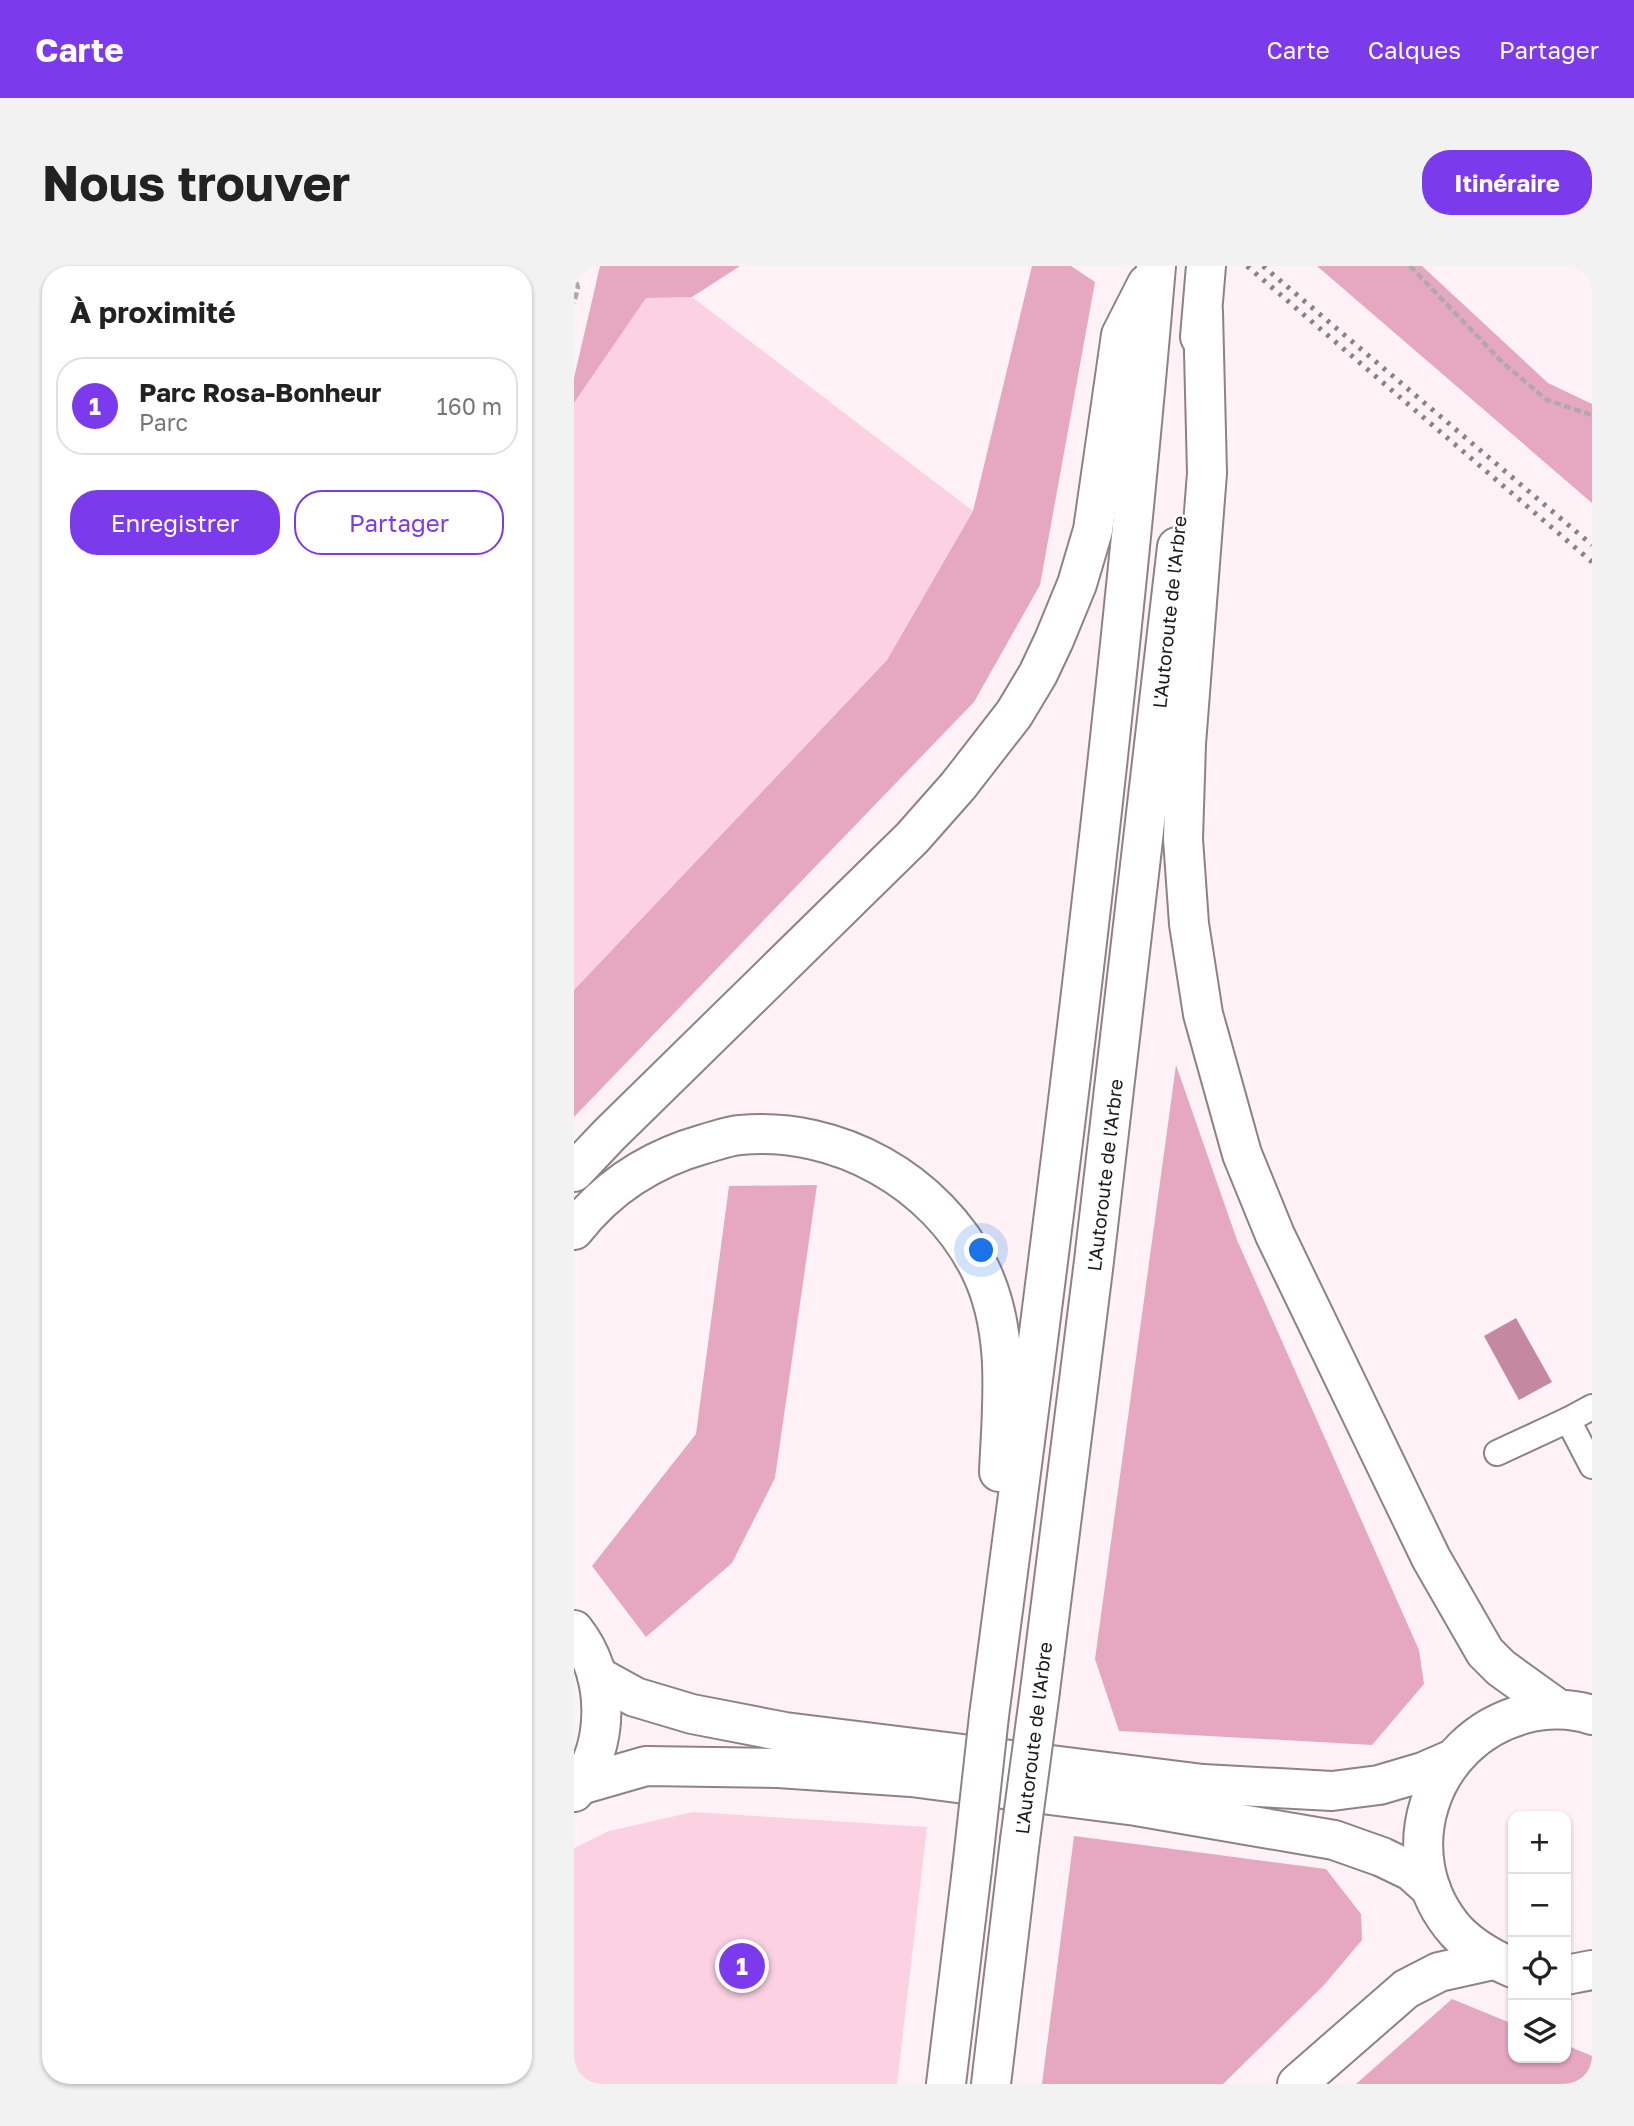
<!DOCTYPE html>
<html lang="fr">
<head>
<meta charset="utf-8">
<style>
  :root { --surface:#fff; --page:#f2f2f2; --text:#222; --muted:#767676; --line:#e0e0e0; --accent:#7c3aed }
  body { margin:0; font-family:"Golos Text",sans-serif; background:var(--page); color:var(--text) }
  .controls { position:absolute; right:21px; bottom:21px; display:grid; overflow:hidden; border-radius:14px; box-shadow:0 2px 5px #0004 }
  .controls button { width:63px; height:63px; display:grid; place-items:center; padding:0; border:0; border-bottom:2px solid var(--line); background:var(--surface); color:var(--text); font:35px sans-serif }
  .you { position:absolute; left:408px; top:985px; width:24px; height:24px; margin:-18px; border:5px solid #fff; border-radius:50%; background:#1a73e8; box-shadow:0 0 0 10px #1a73e833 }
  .badge { display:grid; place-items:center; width:46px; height:46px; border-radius:50%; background:var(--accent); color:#fff; font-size:23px; font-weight:700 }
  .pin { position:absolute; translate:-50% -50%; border:4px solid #fff; box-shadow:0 2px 7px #0006 }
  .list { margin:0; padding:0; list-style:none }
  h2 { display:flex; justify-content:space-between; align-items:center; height:91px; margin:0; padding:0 28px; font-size:30px }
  h2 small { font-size:23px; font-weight:400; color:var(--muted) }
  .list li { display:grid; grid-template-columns:46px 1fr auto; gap:21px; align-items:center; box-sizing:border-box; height:98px; margin:0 14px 14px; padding:0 14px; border:2px solid var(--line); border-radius:28px }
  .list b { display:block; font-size:26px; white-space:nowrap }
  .list p { margin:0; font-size:23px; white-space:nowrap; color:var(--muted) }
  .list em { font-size:23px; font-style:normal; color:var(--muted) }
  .actions { display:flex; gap:14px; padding:21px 28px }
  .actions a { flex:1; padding:16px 0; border:2px solid var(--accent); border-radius:28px; text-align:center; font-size:24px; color:var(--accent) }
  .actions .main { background:var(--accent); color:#fff }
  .icon { flex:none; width:38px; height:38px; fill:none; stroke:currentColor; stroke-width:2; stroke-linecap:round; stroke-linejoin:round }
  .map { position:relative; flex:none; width:1018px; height:1818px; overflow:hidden; border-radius:28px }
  header { display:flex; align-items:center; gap:42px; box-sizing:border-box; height:98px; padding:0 35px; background:var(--accent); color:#fff }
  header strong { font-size:33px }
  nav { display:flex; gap:38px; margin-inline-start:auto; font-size:24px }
  .intro { display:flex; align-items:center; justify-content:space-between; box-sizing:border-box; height:168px; padding:0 42px }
  h1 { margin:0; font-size:49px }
  .button { padding:18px 32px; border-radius:28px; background:var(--accent); color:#fff; font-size:24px; font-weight:700 }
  main { display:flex; gap:42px; padding:0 42px }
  aside { flex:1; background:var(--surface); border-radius:28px; box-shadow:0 2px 5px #0004 }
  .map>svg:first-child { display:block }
  .green { fill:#fcd2e2 }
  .forest { fill:#e6a7c0 }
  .water { fill:#c488a0 }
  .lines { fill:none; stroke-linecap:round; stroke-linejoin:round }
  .minor-casing { stroke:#8d8286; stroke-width:28 }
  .primary-casing { stroke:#8d8286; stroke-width:42 }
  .motorway-casing { stroke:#8d8286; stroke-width:42 }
  .path { stroke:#b2a8ab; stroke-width:4.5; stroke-dasharray:7 3.5; stroke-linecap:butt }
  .minor { stroke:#fff; stroke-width:24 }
  .primary { stroke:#fff; stroke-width:38 }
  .motorway { stroke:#fff; stroke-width:38 }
  .rail { stroke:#8a8285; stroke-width:5; stroke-dasharray:3.5 7; stroke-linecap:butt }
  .motorway-bridge-casing { stroke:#8d8286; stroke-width:42; stroke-linecap:butt }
  .motorway-bridge { stroke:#fff; stroke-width:38 }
  .labels { text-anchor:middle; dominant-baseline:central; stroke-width:5; stroke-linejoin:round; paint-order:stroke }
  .street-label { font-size:19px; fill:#1d191a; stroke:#fff }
</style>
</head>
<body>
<header>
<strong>Carte</strong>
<nav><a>Carte</a><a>Calques</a><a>Partager</a></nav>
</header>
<div class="intro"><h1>Nous trouver</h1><a class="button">Itinéraire</a></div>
<main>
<aside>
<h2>À proximité<small></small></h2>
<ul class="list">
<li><span class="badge">1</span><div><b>Parc Rosa-Bonheur</b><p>Parc</p></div><em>160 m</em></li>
</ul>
<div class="actions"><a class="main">Enregistrer</a><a>Partager</a></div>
</aside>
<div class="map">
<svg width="1018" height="1818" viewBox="0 0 1018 1818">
  <rect width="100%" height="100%" fill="#fff2f6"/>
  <g class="green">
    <path d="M118 31 399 245 313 394 0 724V137L72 32Z"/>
    <path d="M119 1546 353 1561 323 1818H0V1582L35 1565Z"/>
  </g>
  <g class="forest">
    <path d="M26 0H166L118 31 72 32 0 137V112Z"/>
    <path d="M458 0H497L521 16 466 319 400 436 0 851V724L313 394 399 245Z"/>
    <path d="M743 0H848L974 117 1018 138V237Z"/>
    <path d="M602 799 663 974 845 1384 850 1418 798 1479 545 1465 521 1393Z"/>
    <path d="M243 919 201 1212 158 1297 72 1371 18 1300 122 1168 155 920Z"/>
    <path d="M500 1570 752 1603 787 1648 788 1674 750 1719 649 1818H468Z"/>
    <path d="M878 1733 939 1758V1792H992V1779L1018 1790V1818H782Z"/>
  </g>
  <path class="water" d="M942 1052 978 1116 945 1134 910 1070Z"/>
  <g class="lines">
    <defs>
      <g id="minor">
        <path d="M1018 1141 994 1154 1018 1200"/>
        <path d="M923 1187 994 1154"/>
      </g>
      <g id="primary">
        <path d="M0 1364C36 1409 37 1480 0 1526"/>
        <path d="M23 1410 61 1431 118 1448 211 1466 629 1518 758 1525 805 1519 849 1506 879 1493"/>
        <path d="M6 1519 72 1500 204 1502 337 1511 562 1540 760 1574 808 1591 837 1605 857 1623"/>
        <path d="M939 1702C918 1693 898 1682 882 1665 816 1590 855 1473 950 1448 971 1442 997 1442 1018 1449"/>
        <path d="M992 1709 1018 1704"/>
      </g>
      <g id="motorway">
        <path d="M629 46 633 207 612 478 609 573 615 658 629 748 668 888 701 969 857 1292 911 1386 927 1402 984 1443"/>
        <path d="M626 71 632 0"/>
        <path d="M0 906 35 869 338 572 384 520 440 448 464 408 480 374 503 318 519 264 547 69 573 18"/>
        <path d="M0 964C34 920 77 893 130 878 141 875 154 870 166 869 264 860 362 915 406 1003 437 1066 428 1139 425 1206"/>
        <path id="s1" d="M466 1425 520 995 603 281"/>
        <path d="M415 1450C479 967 541 485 582 0"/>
        <path d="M372 1818 398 1603"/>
        <path d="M417 1818 446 1574"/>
        <path d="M723 1818 832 1723 865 1706 919 1694"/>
      </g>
    </defs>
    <use href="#minor" class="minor-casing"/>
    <use href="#primary" class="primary-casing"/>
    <use href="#motorway" class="motorway-casing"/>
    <g class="path">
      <path d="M836 0 928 96 973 134 1018 149"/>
      <path d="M0 6 4 22 0 37"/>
    </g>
    <use href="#minor" class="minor"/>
    <use href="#primary" class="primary"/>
    <use href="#motorway" class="motorway"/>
    <g class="rail">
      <path d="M673 0 1018 296"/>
      <path d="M689 0 1018 279"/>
    </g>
    <defs>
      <g id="motorway-bridge">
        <path d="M446 1574 466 1425"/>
        <path d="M398 1603 415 1450"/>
      </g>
    </defs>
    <use href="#motorway-bridge" class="motorway-bridge-casing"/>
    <use href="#motorway-bridge" class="motorway-bridge"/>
  </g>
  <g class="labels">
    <g class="street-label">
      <text transform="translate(595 346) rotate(-84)">L'Autoroute de l'Arbre</text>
      <text stroke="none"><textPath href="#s1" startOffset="520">L'Autoroute de l'Arbre</textPath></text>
      <text transform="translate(459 1472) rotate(-83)">L'Autoroute de l'Arbre</text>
    </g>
  </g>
</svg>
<div class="controls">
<button>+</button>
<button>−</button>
<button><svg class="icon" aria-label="locate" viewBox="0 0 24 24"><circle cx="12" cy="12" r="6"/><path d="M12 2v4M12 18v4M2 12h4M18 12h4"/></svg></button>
<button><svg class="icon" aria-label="layers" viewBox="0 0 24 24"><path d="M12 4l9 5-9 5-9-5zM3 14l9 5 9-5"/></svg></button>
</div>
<div class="you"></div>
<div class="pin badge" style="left:168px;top:1700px">1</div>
</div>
</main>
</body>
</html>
